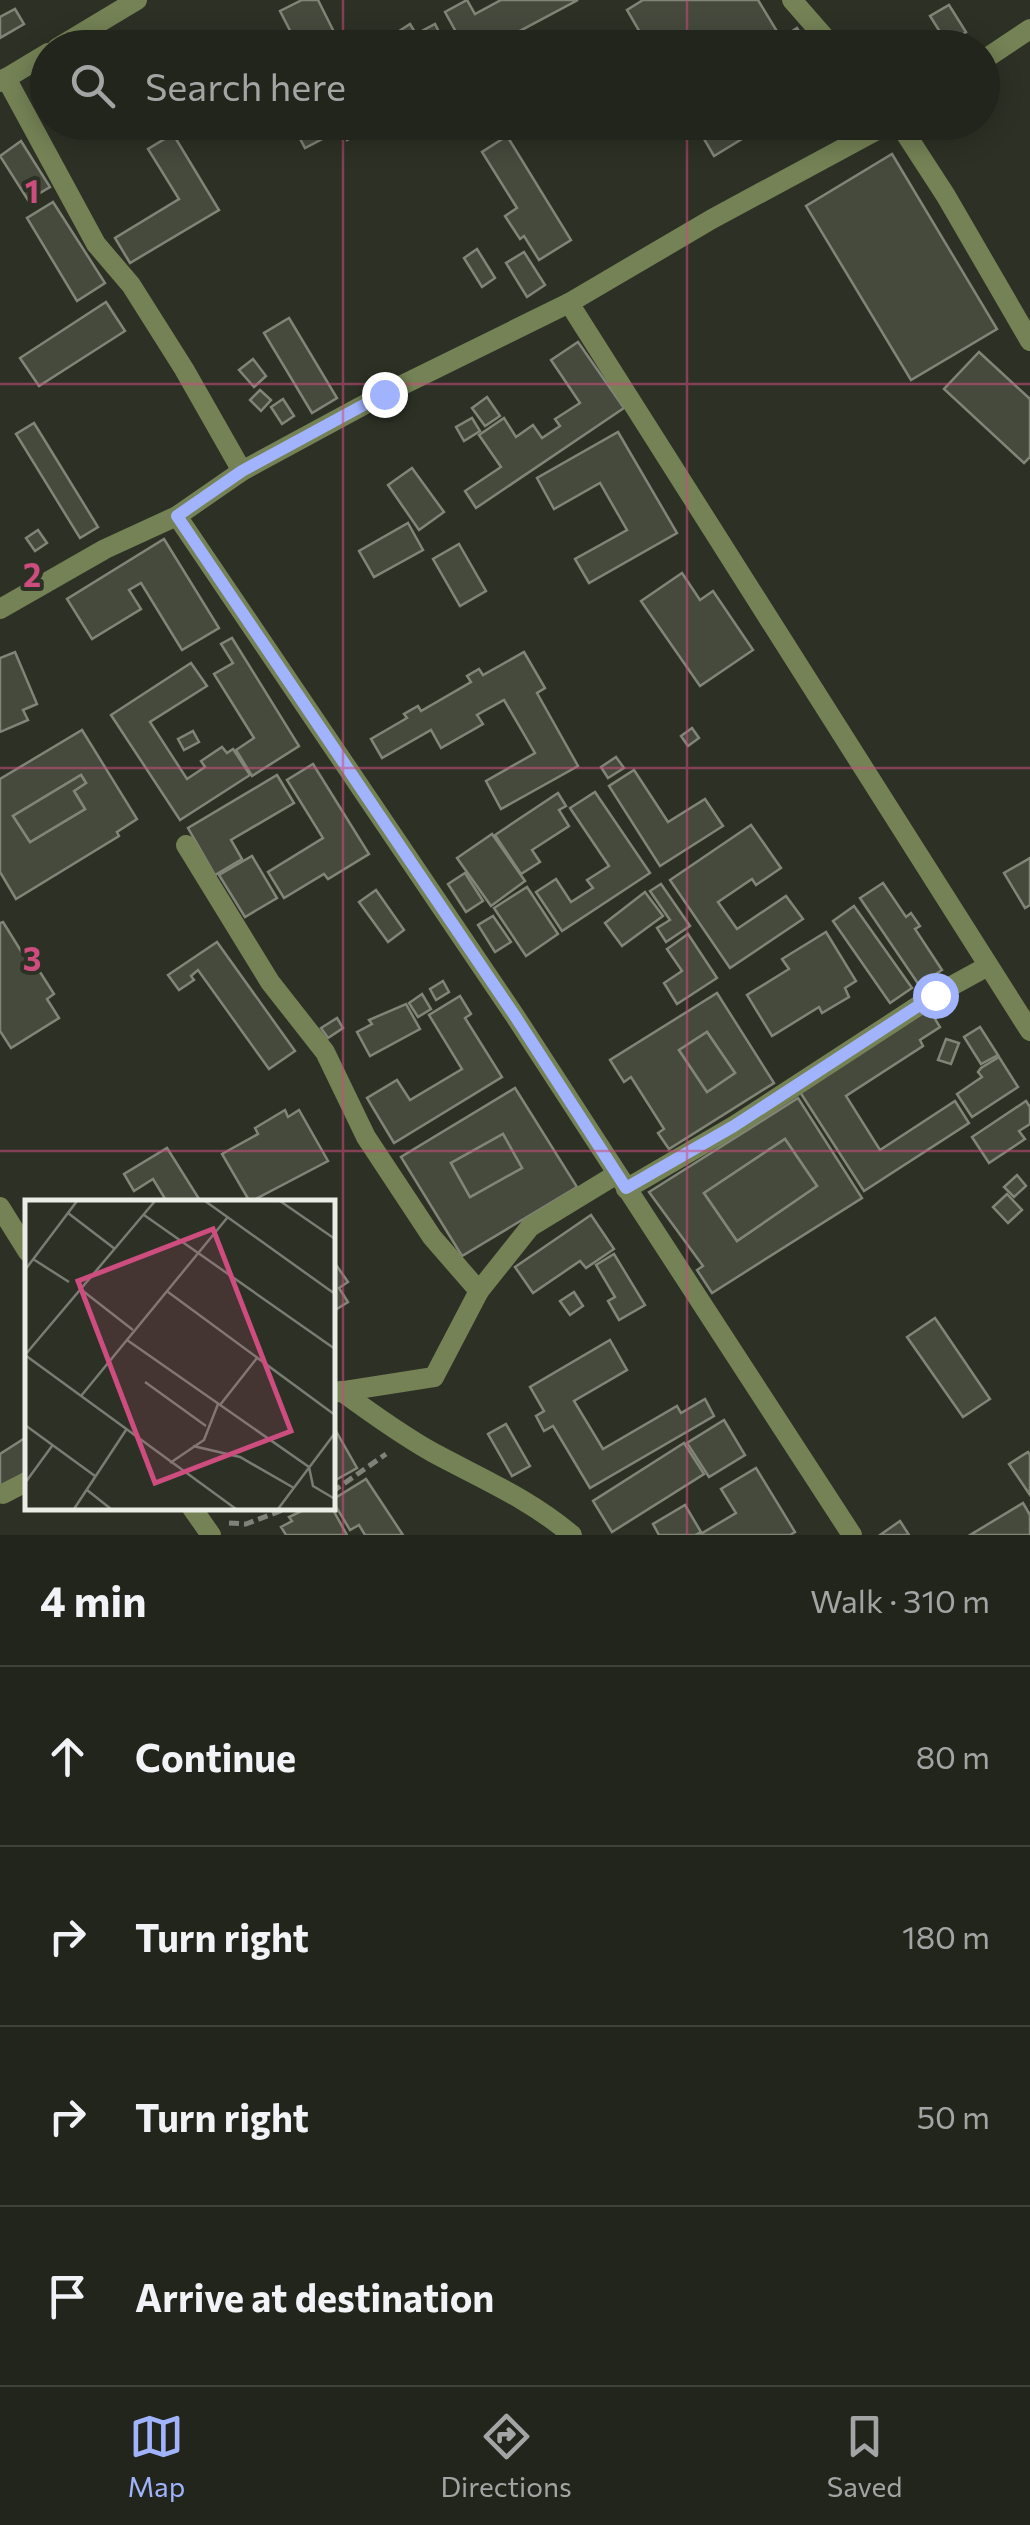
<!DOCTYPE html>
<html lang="en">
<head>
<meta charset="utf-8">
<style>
  :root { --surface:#22251c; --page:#2a2d25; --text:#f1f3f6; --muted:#a2a5a3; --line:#3f423b; --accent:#a1b3fd }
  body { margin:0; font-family:Commissioner,sans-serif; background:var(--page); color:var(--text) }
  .stop { position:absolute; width:30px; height:30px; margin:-22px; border:8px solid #a1b3fd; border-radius:50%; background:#fff }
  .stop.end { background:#a1b3fd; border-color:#fff; box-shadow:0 2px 10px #0008 }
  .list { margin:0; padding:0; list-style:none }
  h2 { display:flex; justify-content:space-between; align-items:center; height:130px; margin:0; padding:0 40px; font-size:42px }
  h2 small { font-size:32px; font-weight:400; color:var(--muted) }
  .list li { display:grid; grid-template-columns:65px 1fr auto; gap:30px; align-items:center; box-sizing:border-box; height:180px; padding:0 40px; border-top:2px solid var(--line) }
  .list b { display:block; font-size:38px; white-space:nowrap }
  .list em { font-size:32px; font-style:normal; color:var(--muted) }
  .icon { flex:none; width:55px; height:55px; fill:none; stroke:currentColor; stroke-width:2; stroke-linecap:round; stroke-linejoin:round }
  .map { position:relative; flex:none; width:1030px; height:1535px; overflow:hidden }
  .search { position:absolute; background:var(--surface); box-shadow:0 5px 25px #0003; left:30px; right:30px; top:30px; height:110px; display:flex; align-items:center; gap:25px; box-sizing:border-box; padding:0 35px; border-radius:55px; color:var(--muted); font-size:38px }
  .sheet { height:850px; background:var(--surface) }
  nav { display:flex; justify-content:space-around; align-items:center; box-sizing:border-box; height:140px; border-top:2px solid var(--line); background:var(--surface); font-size:28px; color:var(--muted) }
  nav a { display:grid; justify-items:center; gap:5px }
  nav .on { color:var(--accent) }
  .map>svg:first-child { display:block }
  .building { fill:#464a3d; stroke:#808577; stroke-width:2.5; fill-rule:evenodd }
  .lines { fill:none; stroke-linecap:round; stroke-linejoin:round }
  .path { stroke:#7f8278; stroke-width:5; stroke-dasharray:10 5; stroke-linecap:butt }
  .minor { stroke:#748255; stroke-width:20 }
  .route { stroke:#a1b3fd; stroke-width:12 }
  .grid { fill:none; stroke:#cc4d7e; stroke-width:2.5; stroke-opacity:0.55 }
  .inset-road { fill:none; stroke:#797c72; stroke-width:2.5 }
  .view { fill:#cc4d7e; fill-opacity:0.15; stroke:#cc4d7e; stroke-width:5 }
  .inset-edge { fill:none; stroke:#eaede5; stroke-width:5 }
  .grid-label { font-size:32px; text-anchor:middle; font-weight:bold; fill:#cc4d7e; stroke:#2d3125; stroke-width:8; stroke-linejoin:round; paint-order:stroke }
</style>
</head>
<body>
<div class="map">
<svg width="1030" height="1535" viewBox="0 0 1030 1535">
  <rect width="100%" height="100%" fill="#2d3125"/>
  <g class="building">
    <path d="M302 0H318L342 48H299L280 11Z"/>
    <path d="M467 0 475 14 501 0H578L501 41 503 44 497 48H465L445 12Z"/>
    <path d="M643 0H758L781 38 797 28 809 48H649L627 10Z"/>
    <path d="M949 5 966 32 947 43 930 16Z"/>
    <path d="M15 9 24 24 0 38V17Z"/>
    <path d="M410 24 416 34 435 24 447 48H373Z"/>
    <path d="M291 122H323L330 135 305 148Z"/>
    <path d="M338 122H382L347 140Z"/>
    <path d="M694 122H770L714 156Z"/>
    <path d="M173 134 219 210 130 263 115 238 179 199 148 149Z"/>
    <path d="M507 136 571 240 539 260 524 236 520 239 505 216 517 208 482 152Z"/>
    <path d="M21 141 50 187 28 200 0 156Z"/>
    <path d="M892 154 997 329 911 380 806 206Z"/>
    <path d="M53 202 105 283 77 301 27 218Z"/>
    <path d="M477 249 495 278 482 287 464 258Z"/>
    <path d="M524 252 545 285 527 297 506 263Z"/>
    <path d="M106 302 125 331 39 386 20 358Z"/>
    <path d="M289 318 337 398 312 413 264 333Z"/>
    <path d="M578 342 624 408 476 508 465 491 501 467 479 435 504 418 516 437 533 425 542 438 560 426 555 419 580 403 551 360Z"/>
    <path d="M979 352 1030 399V457L1024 463 944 389Z"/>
    <path d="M253 359 266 376 254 387 239 370Z"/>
    <path d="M260 390 271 400 261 411 250 400Z"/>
    <path d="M487 397 500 416 485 426 472 408Z"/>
    <path d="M283 399 294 416 282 424 271 407Z"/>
    <path d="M472 418 480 431 464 441 456 427Z"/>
    <path d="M34 423 98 527 80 538 16 434Z"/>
    <path d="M618 432 677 533 589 583 575 559 627 530 600 483 554 509 537 478Z"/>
    <path d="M412 468 444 512 419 530 388 485Z"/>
    <path d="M408 523 423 550 374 577 359 551Z"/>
    <path d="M38 530 47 543 35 551 26 538Z"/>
    <path d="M164 539 219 628 182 650 141 583 129 590 141 609 92 639 67 599Z"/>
    <path d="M459 544 486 591 460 606 433 559Z"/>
    <path d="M682 573 700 600 713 591 753 650 700 686 641 601Z"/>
    <path d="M232 638 299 746 252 776 236 750 254 738 214 674 233 663 221 644Z"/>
    <path d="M15 652 37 704 23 710 28 720 0 732V658Z"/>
    <path d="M524 652 545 688 537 693 578 766 501 809 486 781 535 753 504 700 477 715 483 724 441 748 431 730 382 758 371 739 407 718 404 714 418 706 421 711 471 682 467 676 479 669 483 675Z"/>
    <path d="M191 663 207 686 150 722 187 779 205 767 201 761 222 747 227 753 233 749 250 775 180 820 111 715Z"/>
    <path d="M692 728 699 738 688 746 681 736Z"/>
    <path d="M82 730 137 819 117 832 119 836 16 899 0 872V779ZM81 775 86 783 74 791 85 809 30 842 13 816Z"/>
    <path d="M193 731 199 742 184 750 178 739Z"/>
    <path d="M616 757 624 768 608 778 601 767Z"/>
    <path d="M313 764 369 854 328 879 324 874 284 898 268 872 323 838 287 780Z"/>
    <path d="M634 770 668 822 705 799 723 826 660 866 609 786Z"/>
    <path d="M81 775 86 783 74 791 85 809 30 842 13 816Z"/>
    <path d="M277 775 294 803 231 840 242 859 215 875 188 828Z"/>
    <path d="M595 792 650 873 562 931 536 892 556 879 571 902 593 888 587 880 609 866 570 808Z"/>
    <path d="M558 793 566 806 559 810 569 826 532 850 540 862 521 874 495 835Z"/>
    <path d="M751 825 781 868 756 885 752 879 718 902 737 929 786 896 803 919 730 968 670 880Z"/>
    <path d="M492 834 525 881 491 906 457 858Z"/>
    <path d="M252 856 277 898 245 917 219 875Z"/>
    <path d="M1030 858V905L1025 908 1004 873Z"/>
    <path d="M465 873 483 901 466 912 448 884Z"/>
    <path d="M883 883 906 917 911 913 920 926 915 929 942 970 919 985 860 898Z"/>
    <path d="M661 884 690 926 666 942 657 928 670 920 650 891Z"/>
    <path d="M527 887 558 934 526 956 494 908Z"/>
    <path d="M376 890 404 930 388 942 359 902Z"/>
    <path d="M645 892 663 916 622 946 605 923Z"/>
    <path d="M854 906 912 988 890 1003 833 921Z"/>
    <path d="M493 916 511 942 495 952 478 925Z"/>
    <path d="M3 922 29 964 33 961 54 994 47 999 59 1018 11 1048 0 1031V923Z"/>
    <path d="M826 932 856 981 845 988 849 997 822 1013 819 1007 772 1036 747 995 789 969 782 959Z"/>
    <path d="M688 934 717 978 677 1004 664 983 682 971 667 949Z"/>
    <path d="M217 942 295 1051 269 1069 198 970 191 976 194 980 179 990 168 975Z"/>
    <path d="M443 981 449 992 436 1000 430 989Z"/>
    <path d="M717 993 774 1083 669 1149 658 1133 664 1129 631 1077 624 1082 610 1060ZM707 1032 735 1073 707 1092 679 1050Z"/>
    <path d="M422 994 431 1009 418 1017 409 1003Z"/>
    <path d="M460 996 471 1014 465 1018 502 1077 394 1143 367 1098 397 1080 410 1100 462 1069 429 1015Z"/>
    <path d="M406 1004 420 1029 370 1056 357 1032 372 1024 369 1020Z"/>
    <path d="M929 1009 940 1027 920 1040 923 1046 846 1096 880 1150 955 1101 969 1123 864 1191 800 1092Z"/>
    <path d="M337 1018 343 1028 328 1038 321 1028Z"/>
    <path d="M980 1027 998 1055 981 1064 964 1037Z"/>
    <path d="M707 1032 735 1073 707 1092 679 1050Z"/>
    <path d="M946 1039 959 1043 951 1064 938 1060Z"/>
    <path d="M999 1057 1018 1087 972 1117 957 1094 982 1077 978 1072 981 1068Z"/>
    <path d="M515 1088 577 1187 462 1256 401 1157ZM503 1134 522 1168 470 1197 451 1163Z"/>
    <path d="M798 1098 862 1198 712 1293 697 1270 703 1266 649 1192ZM785 1139 817 1186 737 1241 704 1193Z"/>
    <path d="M1026 1101 1030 1107V1124L1019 1131 1025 1139 989 1163 972 1137Z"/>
    <path d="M285 1110 288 1117 299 1110 328 1161 250 1202 222 1154 258 1134 255 1128Z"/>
    <path d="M503 1134 522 1168 470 1197 451 1163Z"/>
    <path d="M785 1139 817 1186 737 1241 704 1193Z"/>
    <path d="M167 1148 201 1202H167L153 1179 134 1191 124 1174Z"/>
    <path d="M1017 1175 1026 1186 1014 1197 1004 1187Z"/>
    <path d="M1007 1194 1022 1210 1008 1223 993 1207Z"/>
    <path d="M591 1215 614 1249 586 1268 580 1261 533 1293 515 1267Z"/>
    <path d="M614 1254 645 1305 619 1320 608 1301 615 1297 596 1265Z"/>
    <path d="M332 1259 348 1282 339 1288 348 1302 332 1312Z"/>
    <path d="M574 1292 583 1306 570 1315 560 1301Z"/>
    <path d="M935 1318 990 1399 963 1417 907 1337Z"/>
    <path d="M610 1340 627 1370 574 1401 603 1449 677 1406 681 1413 705 1399 714 1416 590 1488 553 1426 544 1431 536 1416 544 1411 530 1387Z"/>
    <path d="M724 1420 745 1455 709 1477 687 1443Z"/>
    <path d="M332 1424 357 1468 332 1482Z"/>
    <path d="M506 1424 530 1466 512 1476 488 1434Z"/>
    <path d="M28 1436V1471L0 1488V1454Z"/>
    <path d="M684 1443 704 1474 612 1532 593 1501Z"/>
    <path d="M1028 1452 1030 1455V1495L1009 1464Z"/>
    <path d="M756 1468 795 1532 790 1535H699L736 1513 721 1489Z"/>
    <path d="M366 1479 403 1535H365L359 1525 350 1530 332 1500Z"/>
    <path d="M1023 1503 1030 1515V1535H970Z"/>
    <path d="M685 1505 701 1532 695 1535H659L653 1524Z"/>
    <path d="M308 1508H332L347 1535H286L281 1527 292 1521 289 1517Z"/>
    <path d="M900 1521 909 1535H880Z"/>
  </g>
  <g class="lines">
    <g class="path">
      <path d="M332 1492 386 1454"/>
      <path d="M229 1523 246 1524 288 1508"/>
    </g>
    <g class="minor">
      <path d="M792 0 834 48"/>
      <path d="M57 48 137 0"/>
      <path d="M982 61 1030 29"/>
      <path d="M6 78 96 244 131 285 184 369 242 471"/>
      <path d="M0 82 48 53"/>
      <path d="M898 122 946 196 1030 341"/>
      <path d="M569 303 1030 1031"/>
      <path d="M177 516 515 1016 852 1535"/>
      <path d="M0 609 105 549 177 516 242 471 384 394 569 303 712 219 892 122"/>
      <path d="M186 845 270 982 325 1052 366 1137 432 1237 479 1291"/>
      <path d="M626 1189 734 1126 935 995 988 966"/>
      <path d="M0 1207 28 1252"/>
      <path d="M341 1391C371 1413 400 1434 432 1452 482 1479 528 1498 572 1535"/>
      <path d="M332 1393 434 1377 479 1291 530 1227 617 1174"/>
      <path d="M3 1494 28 1481"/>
      <path d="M192 1508 211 1535"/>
    </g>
  </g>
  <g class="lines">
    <path class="route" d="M384 394 242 471 177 516 515 1016 626 1188 734 1126 935 995"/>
  </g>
  <path class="grid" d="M343 0V48M687 0V48M343 122V1535M687 122V1535M0 384H1030M0 768H1030M0 1151H1030"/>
  <g transform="translate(25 1200)">
    <rect width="310" height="310" fill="#2d3125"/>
    <path class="inset-road" d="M180 1 310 94M255 1 310 39M43 13 90 49M119 15 310 149M8 59 44 82M0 70 52 1M58 91 108 130M143 92 310 215M102 140 284 267 288 286 310 299M0 155 211 309M0 155 130 1M120 182 181 226M56 196 202 18M195 205 232 158M0 225 70 276M168 246 215 257 269 288M145 263 179 240 193 204M0 283 27 246M62 290 86 309M49 309 101 230M253 309 310 233"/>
    <path class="view" d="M188 29 266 231 130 283 53 81Z"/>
    <rect width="310" height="310" class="inset-edge"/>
  </g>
  <g class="grid-label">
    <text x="32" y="203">1</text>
    <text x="32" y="587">2</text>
    <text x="32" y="971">3</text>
  </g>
</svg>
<div class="stop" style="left:935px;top:995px"></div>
<div class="stop end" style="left:384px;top:394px"></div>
<div class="search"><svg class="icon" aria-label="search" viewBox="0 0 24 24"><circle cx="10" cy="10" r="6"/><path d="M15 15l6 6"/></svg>Search here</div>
</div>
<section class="sheet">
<h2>4 min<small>Walk · 310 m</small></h2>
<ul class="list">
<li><svg class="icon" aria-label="ahead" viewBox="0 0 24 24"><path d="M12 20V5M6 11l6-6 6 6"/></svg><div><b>Continue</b></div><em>80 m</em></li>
<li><svg class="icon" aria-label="right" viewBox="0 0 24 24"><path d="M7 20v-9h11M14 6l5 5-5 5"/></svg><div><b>Turn right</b></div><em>180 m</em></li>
<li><svg class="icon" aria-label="right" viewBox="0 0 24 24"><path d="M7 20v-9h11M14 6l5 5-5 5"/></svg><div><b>Turn right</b></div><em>50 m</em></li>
<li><svg class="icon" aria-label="arrive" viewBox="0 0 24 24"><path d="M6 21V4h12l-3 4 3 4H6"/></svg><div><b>Arrive at destination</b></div></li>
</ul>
</section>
<nav>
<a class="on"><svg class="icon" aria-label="map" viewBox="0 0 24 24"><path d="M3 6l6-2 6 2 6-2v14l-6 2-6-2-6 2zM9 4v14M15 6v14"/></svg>Map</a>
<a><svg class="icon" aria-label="directions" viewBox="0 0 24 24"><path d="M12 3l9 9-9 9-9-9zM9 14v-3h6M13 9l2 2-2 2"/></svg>Directions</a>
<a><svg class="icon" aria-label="saved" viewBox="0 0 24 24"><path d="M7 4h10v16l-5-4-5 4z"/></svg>Saved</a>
</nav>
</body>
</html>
